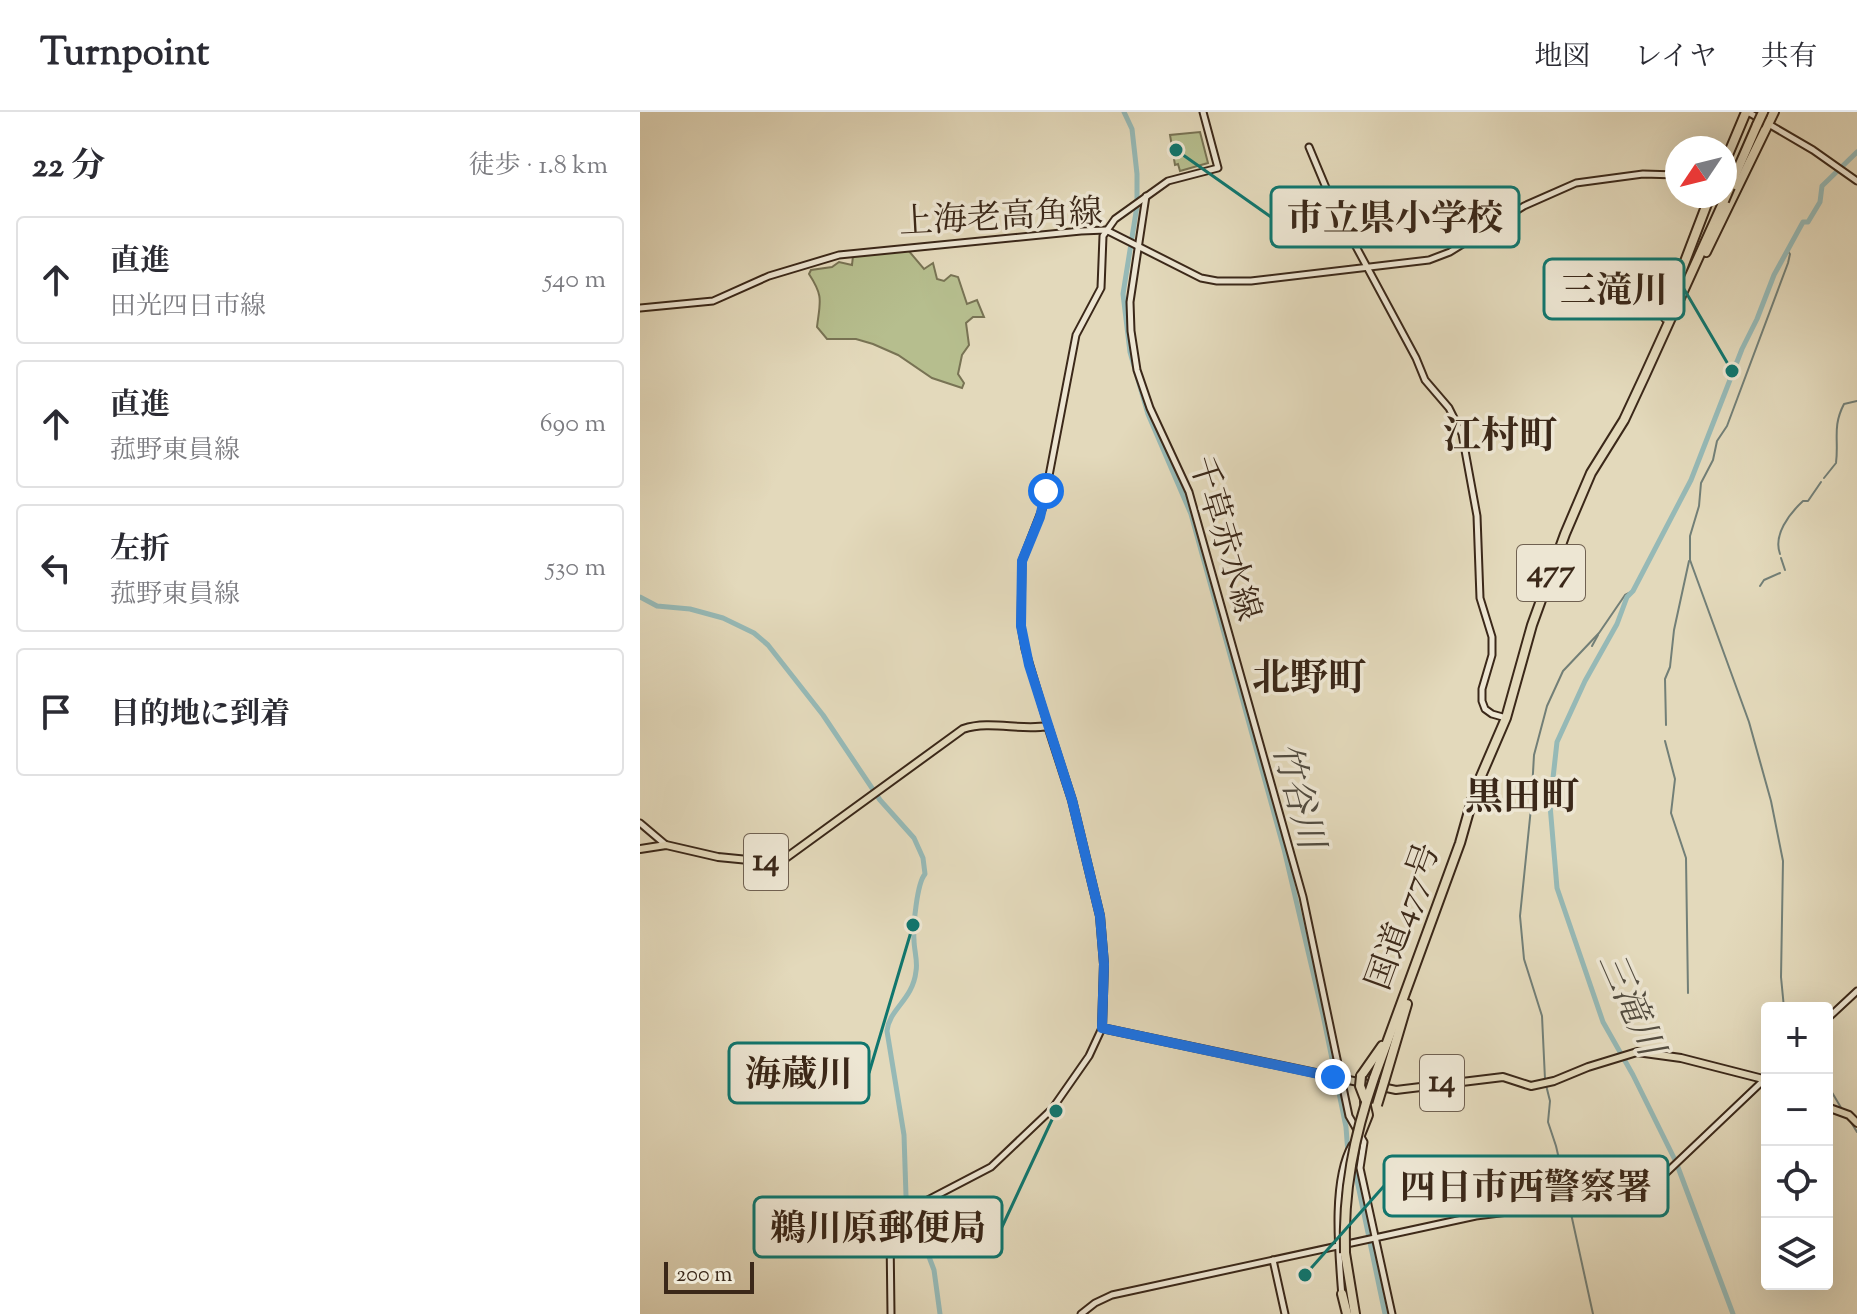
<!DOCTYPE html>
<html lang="ja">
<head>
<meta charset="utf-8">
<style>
  :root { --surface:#fff; --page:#f2f2f3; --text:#2b2b33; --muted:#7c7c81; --line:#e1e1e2 }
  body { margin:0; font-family:"Sorts Mill Goudy","Noto Serif JP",serif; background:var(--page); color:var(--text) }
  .controls { position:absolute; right:24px; bottom:24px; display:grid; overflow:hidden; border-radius:8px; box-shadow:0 8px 32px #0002 }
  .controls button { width:72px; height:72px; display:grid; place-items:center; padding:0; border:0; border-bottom:2px solid var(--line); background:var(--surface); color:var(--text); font:40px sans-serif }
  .compass { position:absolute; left:1025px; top:24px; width:72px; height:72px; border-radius:50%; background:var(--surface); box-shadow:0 8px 32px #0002; rotate:235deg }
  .scale { position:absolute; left:24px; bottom:20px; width:90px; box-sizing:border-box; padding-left:8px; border:4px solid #3b2819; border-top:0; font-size:22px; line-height:28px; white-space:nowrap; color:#3b2819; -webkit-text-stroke:6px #ede6d3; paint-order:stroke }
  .stop { position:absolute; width:24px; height:24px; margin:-18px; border:6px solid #1a73e8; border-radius:50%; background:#fff }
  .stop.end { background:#1a73e8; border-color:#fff; box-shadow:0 2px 8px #0008 }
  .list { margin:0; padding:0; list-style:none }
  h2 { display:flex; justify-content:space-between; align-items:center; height:104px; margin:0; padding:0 32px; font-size:34px }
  h2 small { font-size:26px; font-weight:400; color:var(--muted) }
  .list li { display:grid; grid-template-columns:52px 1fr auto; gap:24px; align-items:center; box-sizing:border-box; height:128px; margin:0 16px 16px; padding:0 16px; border:2px solid var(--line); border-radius:8px }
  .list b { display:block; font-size:30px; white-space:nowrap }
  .list p { margin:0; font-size:26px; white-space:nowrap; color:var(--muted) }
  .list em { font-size:26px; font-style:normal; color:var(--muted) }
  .icon { flex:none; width:44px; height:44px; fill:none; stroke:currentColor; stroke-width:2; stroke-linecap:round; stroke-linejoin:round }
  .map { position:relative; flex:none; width:1217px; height:1202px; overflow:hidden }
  header { display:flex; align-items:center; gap:48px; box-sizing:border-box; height:112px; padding:0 40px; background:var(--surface); border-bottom:2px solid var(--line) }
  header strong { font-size:38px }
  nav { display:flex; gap:44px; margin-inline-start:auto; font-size:28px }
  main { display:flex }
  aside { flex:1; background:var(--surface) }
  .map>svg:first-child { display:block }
  .green { fill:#b6be8e; stroke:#787354; stroke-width:2 }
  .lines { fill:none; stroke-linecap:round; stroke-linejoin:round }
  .stream { stroke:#727f77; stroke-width:2 }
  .river { stroke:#96b9b6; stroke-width:5 }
  .secondary-casing { stroke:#3b2819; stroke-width:9 }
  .primary-casing { stroke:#3b2819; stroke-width:10 }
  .highway-casing { stroke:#3b2819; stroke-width:12 }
  .secondary { stroke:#ede6d3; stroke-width:5 }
  .primary { stroke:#e3d9bb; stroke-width:6 }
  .highway { stroke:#e3d9bb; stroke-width:8 }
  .highway-bridge-casing { stroke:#3b2819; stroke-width:12; stroke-linecap:butt }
  .highway-bridge { stroke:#e3d9bb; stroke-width:8 }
  .route { stroke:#1a73e8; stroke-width:10 }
  .labels { text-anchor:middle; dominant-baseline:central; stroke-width:7; stroke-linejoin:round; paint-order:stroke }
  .shield { fill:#ede6d3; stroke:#706151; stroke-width:2 }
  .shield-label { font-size:32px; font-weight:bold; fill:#3b2819 }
  .street-label { font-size:34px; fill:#3b2819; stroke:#ede6d3 }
  .water-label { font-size:36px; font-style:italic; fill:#524c40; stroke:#ede6d3 }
  .quarter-label { font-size:38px; font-weight:bold; fill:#3b2819; stroke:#ede6d3 }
  .leader { fill:none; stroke:#0f766e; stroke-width:3 }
  .callout-dot { fill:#0f766e; stroke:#ede6d3; stroke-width:3 }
  .callout { fill:#ede6d3; stroke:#0f766e; stroke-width:3 }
  .callout-label { font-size:36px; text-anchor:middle; font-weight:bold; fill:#3b2819 }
</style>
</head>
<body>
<header>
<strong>Turnpoint</strong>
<nav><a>地図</a><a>レイヤ</a><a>共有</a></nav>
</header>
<main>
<aside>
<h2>22 分<small>徒歩 · 1.8 km</small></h2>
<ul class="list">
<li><svg class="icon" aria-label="ahead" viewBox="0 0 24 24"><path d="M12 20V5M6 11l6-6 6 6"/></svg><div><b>直進</b><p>田光四日市線</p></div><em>540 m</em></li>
<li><svg class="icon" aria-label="ahead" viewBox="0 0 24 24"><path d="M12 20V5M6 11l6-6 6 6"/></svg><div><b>直進</b><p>菰野東員線</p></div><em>690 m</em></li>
<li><svg class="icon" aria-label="left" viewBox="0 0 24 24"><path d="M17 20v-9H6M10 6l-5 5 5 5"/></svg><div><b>左折</b><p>菰野東員線</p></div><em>530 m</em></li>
<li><svg class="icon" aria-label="arrive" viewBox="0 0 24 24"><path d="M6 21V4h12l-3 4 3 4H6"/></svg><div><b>目的地に到着</b></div></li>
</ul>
</aside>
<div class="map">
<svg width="1217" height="1202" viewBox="0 0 1217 1202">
  <rect width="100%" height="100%" fill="#e3d9bb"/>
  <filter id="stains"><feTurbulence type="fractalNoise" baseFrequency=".0025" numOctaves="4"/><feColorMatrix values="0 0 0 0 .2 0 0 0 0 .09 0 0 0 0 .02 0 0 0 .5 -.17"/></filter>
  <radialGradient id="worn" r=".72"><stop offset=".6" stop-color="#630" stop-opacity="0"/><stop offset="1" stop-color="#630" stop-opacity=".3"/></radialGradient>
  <g class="green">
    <path d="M560 20 568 51 540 59 538 52 535 53 530 23Z"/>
    <path d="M268 138 284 157 293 151 297 167 304 169 311 163 318 165 327 192 337 188 344 205H333L326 211 329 233 322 243 318 262 324 271 322 276 292 266 258 243 233 232 216 227H187L177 215C180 189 184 185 169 162L171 158 192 155 199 150 212 153 213 144Z"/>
  </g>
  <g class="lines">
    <g class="stream">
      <path d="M1184 366 1196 351C1199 328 1192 315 1204 292L1217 289"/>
      <path d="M1140 442C1133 423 1149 402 1163 389H1168L1181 370"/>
      <path d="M1141 446 1145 458"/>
      <path d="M1120 474 1124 468 1140 461"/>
      <path d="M952 534 958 523"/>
      <path d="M1026 613 1025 567 1030 555 1034 518 1049 449"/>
      <path d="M1025 629 1035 667 1031 701 1046 746 1048 881"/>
      <path d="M1144 896 1141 865 1143 749 1131 689 1109 610 1050 448V424L1059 394 1061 371 1073 348 1077 329 1087 314 1148 151 1150 142 1147 138"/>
      <path d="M905 967 902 904 884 847 880 804 891 696 894 643 907 594 923 559 959 521 985 483 993 479"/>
      <path d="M1187 972 1203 999"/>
      <path d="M906 973 910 989 908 1010 916 1034 929 1090"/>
      <path d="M1209 1007 1217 1020"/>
      <path d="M930 1097 953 1202"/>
    </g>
    <g class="river">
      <path d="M484 0 492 17 497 62V94L483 182 490 240 508 302 551 402 644 737 683 903 706 1015 708 1042"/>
      <path d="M0 485 17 494 50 497 83 506 114 521 128 533 183 603 240 688 274 726 283 746 285 762C277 771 273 814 274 828 274 838 278 849 276 859 273 888 249 897 247 919L264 1023 266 1084 294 1158 300 1202"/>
      <path d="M714 1054 745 1202"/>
      <path d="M1093 1202 1036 1050 993 963 963 910 917 776 910 693 917 630 945 569 977 512 987 485 993 479 1051 368 1102 237 1117 207 1134 163 1163 110H1168L1180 90 1182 74 1217 40"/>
    </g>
    <defs>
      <g id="secondary">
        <path d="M1108 0 1173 38 1217 69"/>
        <path d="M669 35 692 90 776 246 785 268 809 296 822 322 837 404 840 486 852 525V543L842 577V589L845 597 852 602 866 606"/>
        <path d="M506 84 490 190 491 219 497 258 510 296 549 380 663 785 709 1004 724 1030 720 1056 752 1202"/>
        <path d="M0 196 73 189 129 164 199 143 441 119 466 118 561 166 577 169H611L789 148 810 140 884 94 936 71 1003 62 1037 63"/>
        <path d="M408 614 385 537 381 514 382 449 403 395 436 223 461 176 463 124 475 107 528 69 578 56 563 0"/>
        <path d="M0 711 26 733"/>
        <path d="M1187 907 1217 879"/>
        <path d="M633 1148 645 1202"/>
        <path d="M702 1185C699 1144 691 1069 712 1033"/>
        <path d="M251 1202 250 1122 259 1103 351 1055 412 997 449 944 462 916"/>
        <path d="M441 1202 455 1191 472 1183 836 1104 997 1084 1006 1080 1127 965"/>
      </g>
      <g id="primary">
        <path d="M0 737 26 733 78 745 129 750 143 748 323 617C351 608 379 619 408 614L432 688 460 804 464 852 462 916 756 978 863 965 891 974 914 969 948 955 997 940 1041 946 1127 968"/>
        <path d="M1187 995 1209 1003 1217 1011"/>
      </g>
      <g id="highway">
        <path d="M1085 50 1106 0"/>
        <path d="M1090 75 1117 13"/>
        <path d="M1066 140 1134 0"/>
        <path d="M1026 206 1036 173 1070 84"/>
        <path d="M721 964 742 934"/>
        <path d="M734 966 820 731 835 678 866 606 892 513 925 422 951 361 984 308 1005 263 1084 89"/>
        <path d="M744 970 767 892"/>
        <path d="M720 1023 728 1003 725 990"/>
        <path d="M705 1141 715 1202"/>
        <path d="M702 1182 707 1202"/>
      </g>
    </defs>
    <use href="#secondary" class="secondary-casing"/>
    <use href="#primary" class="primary-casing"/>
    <use href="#highway" class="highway-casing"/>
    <use href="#secondary" class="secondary"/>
    <use href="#primary" class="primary"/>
    <use href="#highway" class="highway"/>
    <defs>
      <g id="highway-bridge">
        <path d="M1117 13 1123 0"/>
        <path d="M1084 89 1090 75"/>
        <path d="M721 964 720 974 725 987"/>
        <path d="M737 993 744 970"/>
        <path d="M705 1141C703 1079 714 1024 734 966"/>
      </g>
    </defs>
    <use href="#highway-bridge" class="highway-bridge-casing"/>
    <use href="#highway-bridge" class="highway-bridge"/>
  </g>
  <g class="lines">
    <path class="route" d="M406 379 400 405 382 449 381 514 389 553 432 688 460 804 464 852 462 916 693 965"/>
  </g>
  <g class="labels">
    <g class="shield">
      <rect x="877" y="433" width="68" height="56" rx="6"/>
      <rect x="104" y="722" width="44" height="56" rx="6"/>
      <rect x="780" y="943" width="44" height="56" rx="6"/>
    </g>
    <g class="shield-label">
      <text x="911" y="461">477</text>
      <text x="126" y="750">14</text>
      <text x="802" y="971">14</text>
    </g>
    <g class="street-label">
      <text transform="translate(361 107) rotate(-3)">上海老高角線</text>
      <text transform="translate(583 427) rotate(73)">千草赤水線</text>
      <text transform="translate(765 805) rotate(-70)">国道477号</text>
    </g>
    <g class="water-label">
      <text transform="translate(656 684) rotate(75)">竹谷川</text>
      <text transform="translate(989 893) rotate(66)">三滝川</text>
    </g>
    <g class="quarter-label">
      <text x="860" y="327">江村町</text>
      <text x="669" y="569">北野町</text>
      <text x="882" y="688">黒田町</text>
    </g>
  </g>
  <path class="leader" d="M536 38L631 105M1092 259L1044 177M273 813L229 961M665 1163L744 1074M416 999L362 1115"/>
  <g class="callout-dot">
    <circle cx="536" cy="38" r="8"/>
    <circle cx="1092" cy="259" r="8"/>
    <circle cx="273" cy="813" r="8"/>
    <circle cx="665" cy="1163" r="8"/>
    <circle cx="416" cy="999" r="8"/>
  </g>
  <g class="callout">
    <rect x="631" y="75" width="248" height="60" rx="8"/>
    <rect x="904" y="147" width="140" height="60" rx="8"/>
    <rect x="89" y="931" width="140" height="60" rx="8"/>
    <rect x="744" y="1044" width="284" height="60" rx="8"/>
    <rect x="114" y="1085" width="248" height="60" rx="8"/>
  </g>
  <g class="callout-label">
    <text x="755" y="118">市立県小学校</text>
    <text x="974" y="190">三滝川</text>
    <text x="159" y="974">海蔵川</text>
    <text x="886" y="1087">四日市西警察署</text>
    <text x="238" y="1128">鵜川原郵便局</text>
  </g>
  <rect width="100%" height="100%" filter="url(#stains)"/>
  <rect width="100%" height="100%" fill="url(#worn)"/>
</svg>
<div class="controls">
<button>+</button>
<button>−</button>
<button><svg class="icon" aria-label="locate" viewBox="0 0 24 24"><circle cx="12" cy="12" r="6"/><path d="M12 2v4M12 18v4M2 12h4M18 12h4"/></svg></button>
<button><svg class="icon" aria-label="layers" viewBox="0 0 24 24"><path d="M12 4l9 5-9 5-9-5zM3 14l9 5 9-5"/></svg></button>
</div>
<svg class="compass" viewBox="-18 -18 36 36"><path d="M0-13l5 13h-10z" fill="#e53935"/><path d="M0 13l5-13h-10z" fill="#7c7c81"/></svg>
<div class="scale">200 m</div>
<div class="stop" style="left:406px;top:379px"></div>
<div class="stop end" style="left:693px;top:965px"></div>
</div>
</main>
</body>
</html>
